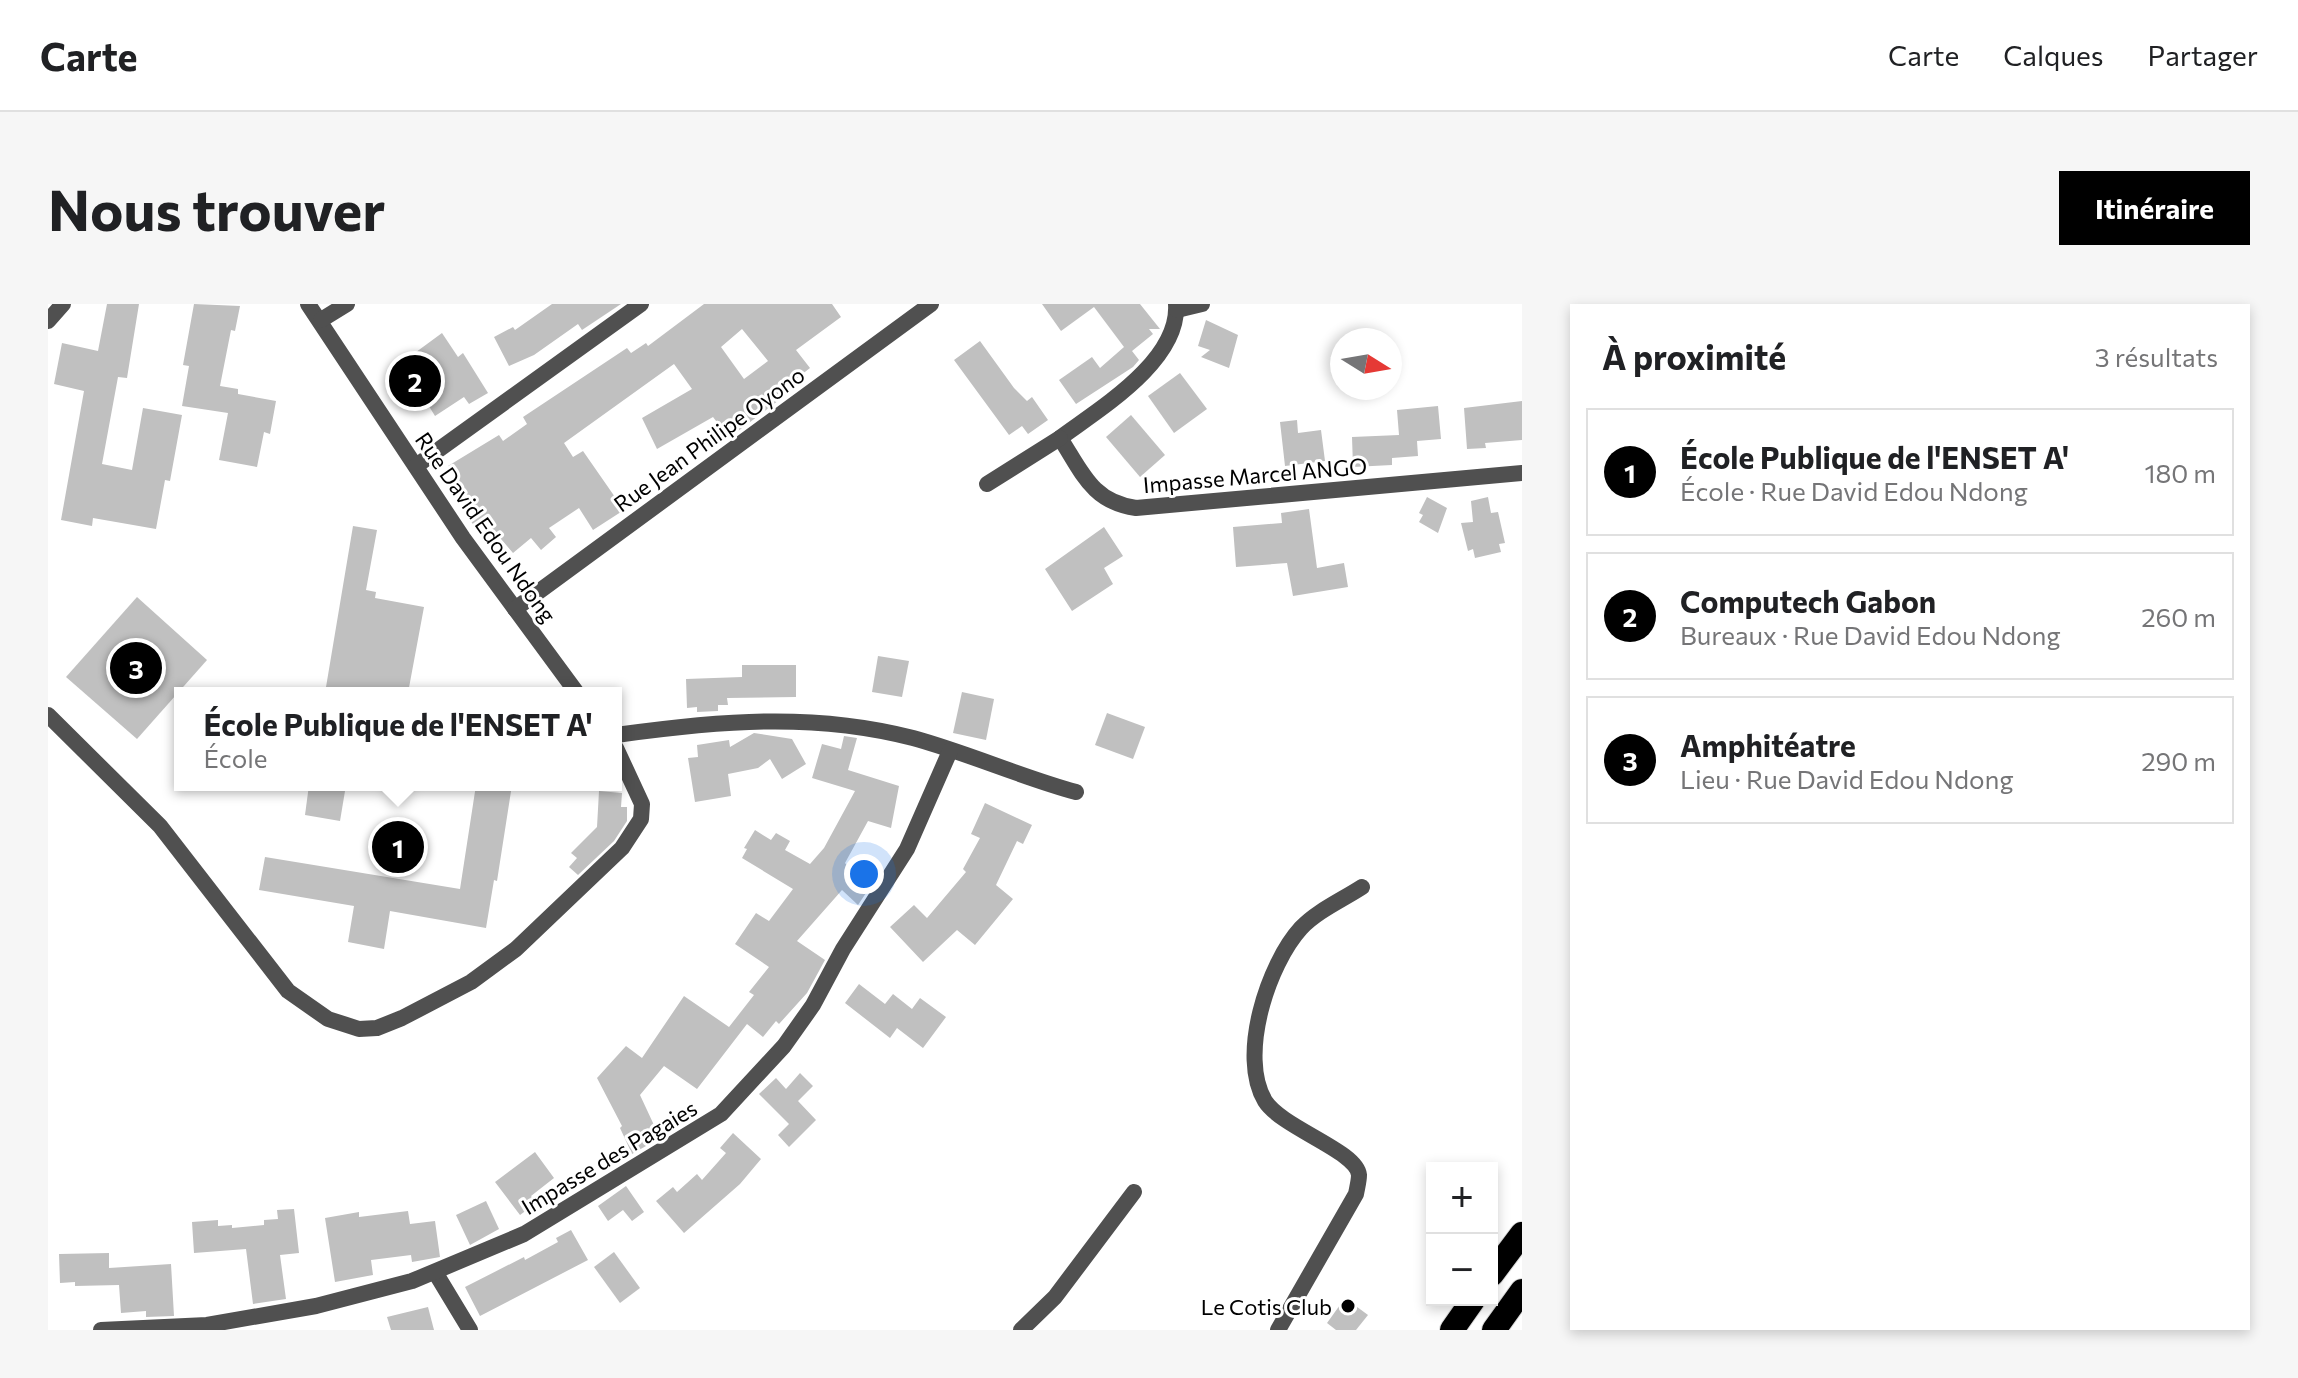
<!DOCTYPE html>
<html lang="fr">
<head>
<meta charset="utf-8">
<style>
  :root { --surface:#fff; --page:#f6f6f6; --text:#202124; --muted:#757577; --line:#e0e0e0; --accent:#000 }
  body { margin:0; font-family:Commissioner,sans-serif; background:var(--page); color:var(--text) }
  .controls { position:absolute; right:24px; bottom:24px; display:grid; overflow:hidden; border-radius:0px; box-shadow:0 4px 12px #0003 }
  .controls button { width:72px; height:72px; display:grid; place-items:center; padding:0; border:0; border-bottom:2px solid var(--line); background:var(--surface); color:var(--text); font:40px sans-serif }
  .compass { position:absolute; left:1282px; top:24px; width:72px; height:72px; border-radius:50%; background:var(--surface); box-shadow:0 4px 12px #0003; rotate:101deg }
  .you { position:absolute; left:816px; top:570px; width:28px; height:28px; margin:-20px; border:6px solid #fff; border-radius:50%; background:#1a73e8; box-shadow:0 0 0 12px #1a73e833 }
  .badge { display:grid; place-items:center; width:52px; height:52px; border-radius:50%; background:var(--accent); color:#fff; font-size:26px; font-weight:700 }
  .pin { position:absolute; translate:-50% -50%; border:4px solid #fff; box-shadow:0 2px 8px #0006 }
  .popup { position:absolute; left:126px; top:383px; width:448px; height:104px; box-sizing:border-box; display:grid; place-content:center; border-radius:0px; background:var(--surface); filter:drop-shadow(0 2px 6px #0005); font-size:26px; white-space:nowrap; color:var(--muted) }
  .popup b { font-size:30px; color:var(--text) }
  .popup::after { content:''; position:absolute; left:50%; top:100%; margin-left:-16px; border:16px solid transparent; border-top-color:var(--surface) }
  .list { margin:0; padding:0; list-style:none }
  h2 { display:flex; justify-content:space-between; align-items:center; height:104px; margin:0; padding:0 32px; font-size:34px }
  h2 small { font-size:26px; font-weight:400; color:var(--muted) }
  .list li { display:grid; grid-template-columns:52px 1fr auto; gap:24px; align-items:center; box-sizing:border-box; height:128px; margin:0 16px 16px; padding:0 16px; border:2px solid var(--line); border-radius:0px }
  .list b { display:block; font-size:30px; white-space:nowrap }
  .list p { margin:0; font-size:26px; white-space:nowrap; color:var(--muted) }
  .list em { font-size:26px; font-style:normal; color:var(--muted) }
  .map { position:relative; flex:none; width:1474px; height:1026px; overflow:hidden; border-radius:0px }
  header { display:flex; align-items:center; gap:48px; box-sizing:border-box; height:112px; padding:0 40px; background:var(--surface); border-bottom:2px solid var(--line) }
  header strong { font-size:38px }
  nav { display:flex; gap:44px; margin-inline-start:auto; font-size:28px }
  .intro { display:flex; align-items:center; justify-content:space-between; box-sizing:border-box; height:192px; padding:0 48px }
  h1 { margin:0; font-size:56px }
  .button { padding:20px 36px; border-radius:0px; background:var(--accent); color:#fff; font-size:28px; font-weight:700 }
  main { display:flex; gap:48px; padding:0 48px }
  aside { flex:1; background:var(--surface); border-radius:0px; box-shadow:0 4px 12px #0003 }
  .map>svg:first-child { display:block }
  .building { fill:#c0c0c0; fill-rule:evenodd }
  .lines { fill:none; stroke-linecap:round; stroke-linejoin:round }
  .highway-casing { stroke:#dbdbdb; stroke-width:26 }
  .street { stroke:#505050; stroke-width:16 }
  .highway { stroke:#000; stroke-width:24 }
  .poi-dot { fill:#000; stroke:#fff; stroke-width:3 }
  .labels { text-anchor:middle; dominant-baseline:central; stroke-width:6; stroke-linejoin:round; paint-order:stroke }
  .street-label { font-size:22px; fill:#000; stroke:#fff }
  .poi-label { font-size:22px; fill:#000; stroke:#fff; text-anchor:end }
</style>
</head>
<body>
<header>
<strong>Carte</strong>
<nav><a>Carte</a><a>Calques</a><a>Partager</a></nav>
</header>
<div class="intro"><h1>Nous trouver</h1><a class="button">Itinéraire</a></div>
<main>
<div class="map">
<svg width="1474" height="1026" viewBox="0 0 1474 1026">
  <rect width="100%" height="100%" fill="#fff"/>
  <g class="building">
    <path d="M59 0H91L79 74 70 73 54 160 84 166 95 104 134 111 122 177 117 176 108 225 45 214 44 222 13 216 36 87 6 80 14 39 50 47Z"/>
    <path d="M146 0 192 2 187 27 183 26 172 82 190 85V90L228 97 222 130 216 128 209 163 171 156 180 109 134 102 141 62 135 61Z"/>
    <path d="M504 0H573L534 26 530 20 486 51 461 62 446 33 465 23 467 26Z"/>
    <path d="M656 0H784L793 13 748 46 762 64 735 85 739 90 681 134 665 113 609 145 594 114 644 85 626 60 516 139 525 153 535 147 576 206 545 226 531 204 501 224 508 233 493 246 483 234 465 249 441 221 431 228 421 215 429 209 400 162 451 131 455 137 479 120 475 113 579 44 583 49 598 39 600 42ZM694 25 720 57 696 75 673 43Z"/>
    <path d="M994 0H1092L1112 25H1101L1105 30 1084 47 1091 56 1085 63 1028 100 1011 76 1044 53 1052 64 1076 43 1046 3 1013 27Z"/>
    <path d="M1158 16 1190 31 1181 64 1153 53 1162 46 1150 42Z"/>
    <path d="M394 29 410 53 415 49 440 89 421 100 416 93 387 112 376 94 369 99 345 65Z"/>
    <path d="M932 37 966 84 979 97 984 93 1000 116 980 130 974 122 961 131 906 56Z"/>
    <path d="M1132 69 1159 105 1126 129 1100 92Z"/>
    <path d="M1474 97V136L1437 139 1438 144 1419 145 1416 104Z"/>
    <path d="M1390 102 1393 135 1369 137 1370 152 1344 154V161L1305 163 1304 133 1351 131 1349 106Z"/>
    <path d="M1083 111 1117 151 1092 173 1058 133Z"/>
    <path d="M1249 116 1250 129 1273 126 1277 157 1237 162 1232 118Z"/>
    <path d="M1379 193 1399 204 1390 229 1371 218 1375 211 1371 209Z"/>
    <path d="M1440 193 1443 209 1450 208 1457 239 1451 240 1453 248 1427 254 1425 245 1420 247 1413 219 1425 218 1423 197Z"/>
    <path d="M1261 205 1269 264 1296 259 1300 283 1245 292 1239 259 1188 263 1185 223 1234 219 1233 209Z"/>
    <path d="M305 222 329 226 318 286 328 288 327 294 376 303 360 389H277Z"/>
    <path d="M1056 223 1075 252 1056 264 1065 280 1024 307 997 265Z"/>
    <path d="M89 293 159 356 89 435 18 373Z"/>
    <path d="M830 352 861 357 854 393 824 388Z"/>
    <path d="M694 361H748V393L679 394 680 401H670V407L649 408V403L639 404 638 375 694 373Z"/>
    <path d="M914 388 946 395 938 436 905 429Z"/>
    <path d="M1059 409 1097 423 1085 455 1047 441Z"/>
    <path d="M706 429 744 435 758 460 734 475 722 455 710 464 680 470 683 492 647 498 640 454 650 453 649 441 681 436 682 443Z"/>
    <path d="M796 432 809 434 800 466 851 482 843 524 820 517 797 559 820 586 810 601 794 586 749 637 777 656 759 689 731 720 728 717 715 733 699 720 649 785 616 762 592 791 612 834 584 850 572 824 574 822 549 774 578 742 594 754 636 692 681 723 706 691 701 688 721 663 687 640 708 609 721 617 745 585 694 554 699 545 696 544 707 526 723 536 728 529 742 537 737 546 762 560 776 544 807 487 764 474 774 440 793 445Z"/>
    <path d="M261 481H298L292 517 257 511Z"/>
    <path d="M428 481H464L449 577 446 576 438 624 342 607 336 645 300 638 306 602 211 586 217 553 412 585Z"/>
    <path d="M551 487 574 489 573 503H579V517L566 537 530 571 521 563 529 554 523 549 549 523Z"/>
    <path d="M937 499 984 521 975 540 969 537 948 581 965 595 927 641 909 626 875 658 842 623 866 601 879 614 918 568 915 565 932 534 923 530Z"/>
    <path d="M811 680 837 700 845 690 864 705 872 694 898 713 875 744 849 724 842 734 797 699Z"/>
    <path d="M752 769 765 782 750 797 768 816 741 843 730 831 741 820 711 790 728 774 738 785Z"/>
    <path d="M685 829 713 855 692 880 636 929 608 897 625 883 629 888 649 870 654 876 678 849 672 844Z"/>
    <path d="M487 848 506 874 483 892 488 899 472 911 447 878Z"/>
    <path d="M578 882 596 908 584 917 575 906 560 917 550 902Z"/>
    <path d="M438 897 451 925 422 941 408 911Z"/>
    <path d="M246 905 251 949 232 951 238 995 205 1000 198 945 146 949 144 918 170 916V922L184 921V924L216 921V916L230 915 229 906Z"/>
    <path d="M360 907 362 920 387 917 392 953 364 958 363 951 323 956 325 971 287 978 277 914 311 908V913Z"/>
    <path d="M523 926 540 956 432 1012 417 983 476 953 477 956 510 938 508 934Z"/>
    <path d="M566 948 592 984 572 999 546 963Z"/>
    <path d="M61 949V964L123 960 126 1012 98 1013V1007L73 1009 71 981 27 982V978L12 979 11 950Z"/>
    <path d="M1297 994 1320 1011 1308 1026H1288L1279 1019Z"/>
    <path d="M380 1003 386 1026H343L339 1013Z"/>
  </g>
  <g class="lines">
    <defs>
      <g id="highway">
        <path d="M1444 970 1474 930"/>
        <path d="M1404 1026 1425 996"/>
        <path d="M1446 1026 1474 987"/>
      </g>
    </defs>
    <use href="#highway" class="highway-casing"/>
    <g class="street">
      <path d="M260 0 415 234 529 389"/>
      <path d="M1128 0C1132 57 1051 105 1012 134 1034 168 1044 198 1088 204L1474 169"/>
      <path d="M1129 6 1154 0"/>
      <path d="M273 16 299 0"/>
      <path d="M0 17 15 0"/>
      <path d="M368 162 593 0"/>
      <path d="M939 180 1012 134"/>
      <path d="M467 305 883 0"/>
      <path d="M0 411 112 522 240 687 280 715 311 725 329 724 354 714 423 678 468 645 574 544 593 515 594 500 568 444"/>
      <path d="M568 431C669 417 765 408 865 434 920 449 973 473 1028 488"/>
      <path d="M387 968 422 1026"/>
      <path d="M53 1026 159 1021 268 1002 364 977 476 930 673 810 736 742 765 701 795 645 859 545 902 447"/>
      <path d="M973 1026 1007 993 1086 888"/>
      <path d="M1230 1026 1308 890C1309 884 1311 877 1311 871 1309 847 1234 824 1217 797 1190 752 1220 660 1253 624 1269 607 1294 596 1314 583"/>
    </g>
    <use href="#highway" class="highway"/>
  </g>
  <circle class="poi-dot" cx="1300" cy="1002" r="8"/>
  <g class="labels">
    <g class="street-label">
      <text transform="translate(661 135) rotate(-36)">Rue Jean Philipe Oyono</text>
      <text transform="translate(1207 171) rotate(-5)">Impasse Marcel ANGO</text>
      <text transform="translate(438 223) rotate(55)">Rue David Edou Ndong</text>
      <text transform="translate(561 853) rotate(-31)">Impasse des Pagaies</text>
    </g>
    <g class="poi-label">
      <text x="1284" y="1002">Le Cotis Club</text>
    </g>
  </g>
</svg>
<div class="controls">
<button>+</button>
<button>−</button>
</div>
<svg class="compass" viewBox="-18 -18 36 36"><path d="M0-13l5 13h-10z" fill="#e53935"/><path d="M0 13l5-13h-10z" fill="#757577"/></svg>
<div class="you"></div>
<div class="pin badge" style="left:350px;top:543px">1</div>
<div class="popup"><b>École Publique de l'ENSET A'</b>École</div>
<div class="pin badge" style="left:367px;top:77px">2</div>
<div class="pin badge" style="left:88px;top:364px">3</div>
</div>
<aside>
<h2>À proximité<small>3 résultats</small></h2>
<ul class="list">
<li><span class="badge">1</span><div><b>École Publique de l'ENSET A'</b><p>École · Rue David Edou Ndong</p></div><em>180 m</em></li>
<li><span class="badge">2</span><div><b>Computech Gabon</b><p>Bureaux · Rue David Edou Ndong</p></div><em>260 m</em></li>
<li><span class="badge">3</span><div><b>Amphitéatre</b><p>Lieu · Rue David Edou Ndong</p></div><em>290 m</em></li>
</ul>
</aside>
</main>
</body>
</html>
